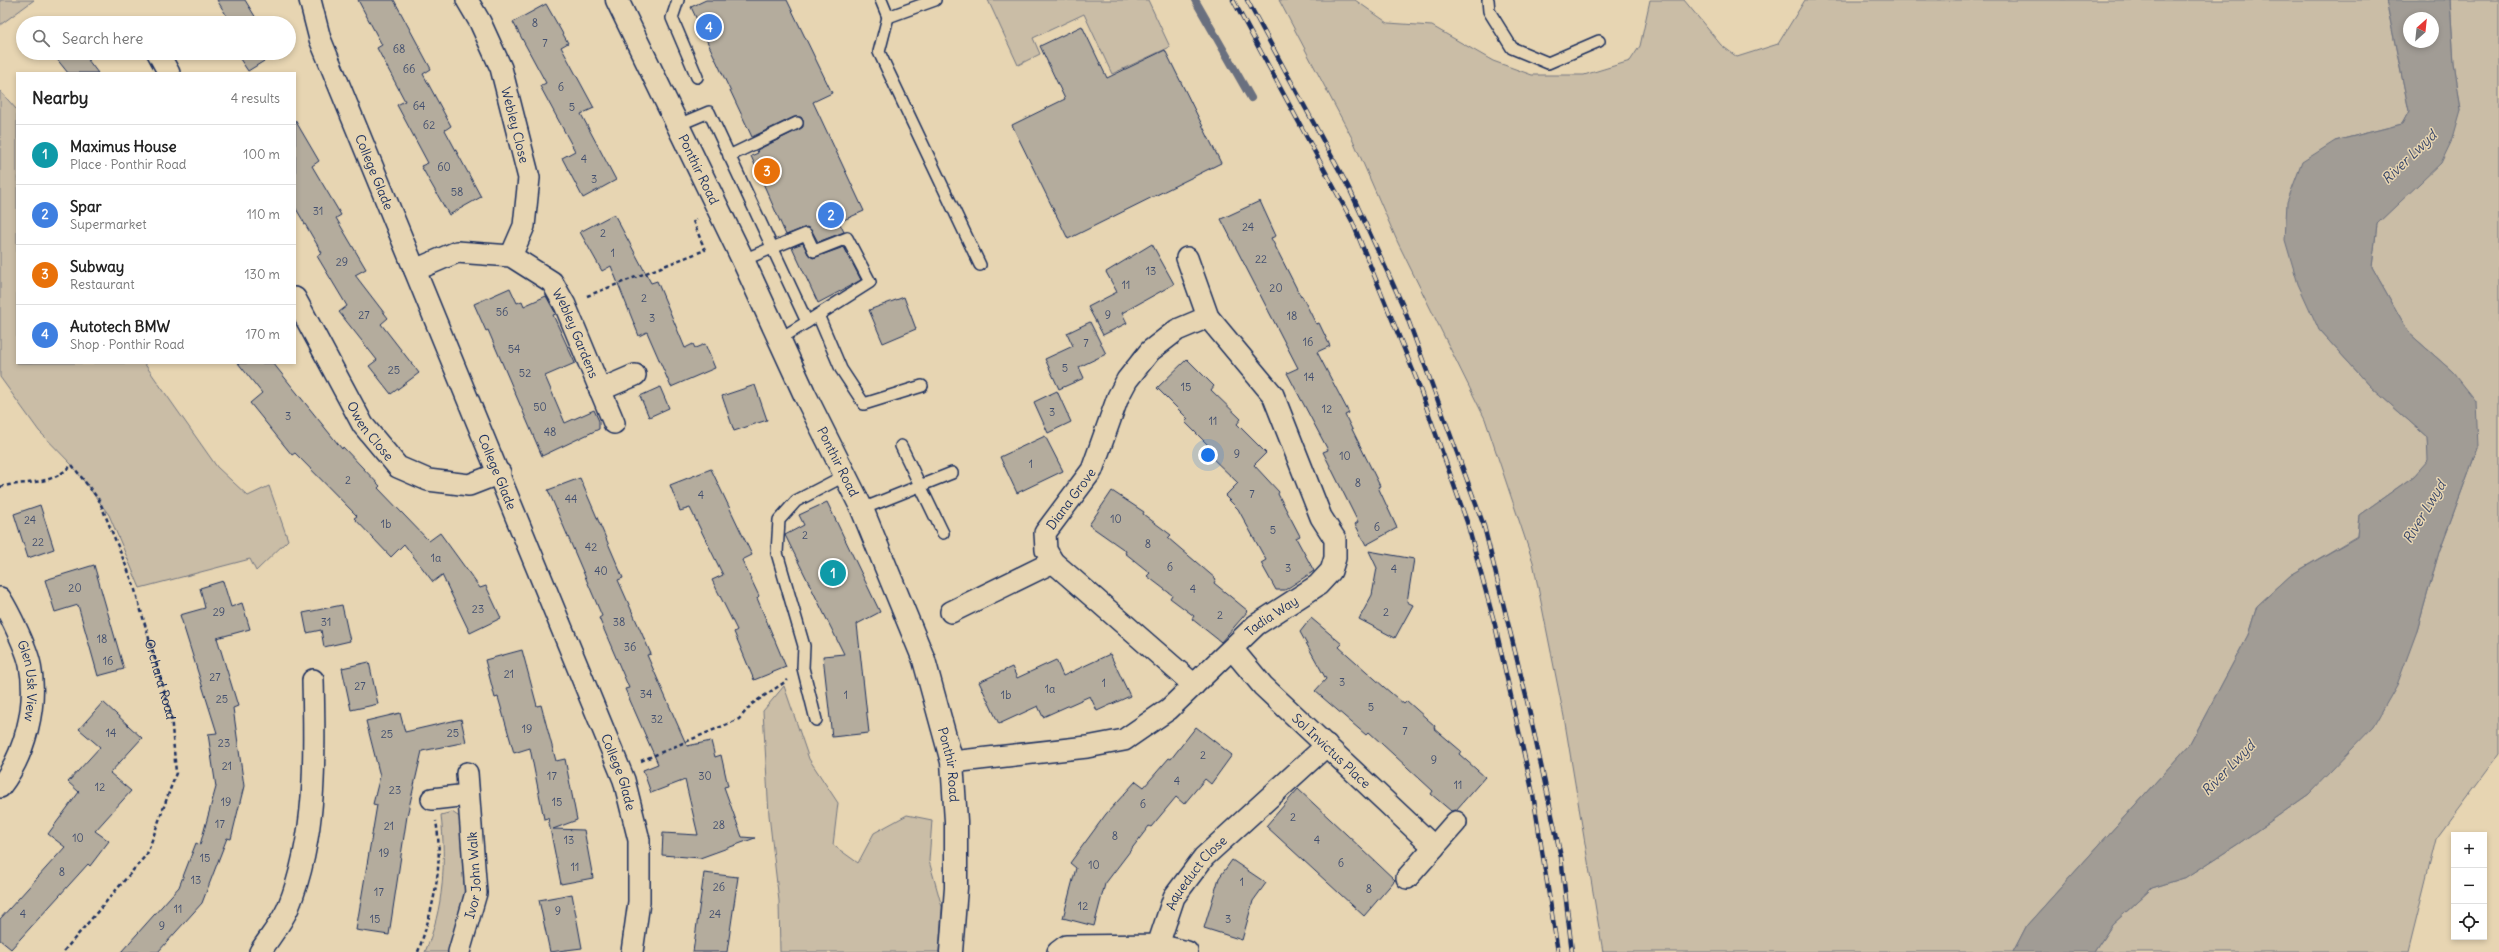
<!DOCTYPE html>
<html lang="en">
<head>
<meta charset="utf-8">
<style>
  :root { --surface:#fff; --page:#f6f6f6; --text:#222; --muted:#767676; --line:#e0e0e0; --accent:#1b2f5e }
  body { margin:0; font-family:Delius,sans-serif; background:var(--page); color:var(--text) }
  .controls { position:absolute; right:12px; bottom:12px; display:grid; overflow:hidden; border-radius:0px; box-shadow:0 2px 6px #0003 }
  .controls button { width:36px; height:36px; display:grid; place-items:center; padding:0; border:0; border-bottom:1px solid var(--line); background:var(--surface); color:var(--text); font:20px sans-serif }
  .compass { position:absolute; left:2403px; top:12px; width:36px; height:36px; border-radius:50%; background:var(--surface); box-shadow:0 2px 6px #0003; rotate:27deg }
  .you { position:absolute; left:1208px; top:455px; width:14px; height:14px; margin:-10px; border:3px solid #fff; border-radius:50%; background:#1a73e8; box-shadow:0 0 0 6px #1a73e833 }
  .badge { display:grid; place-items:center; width:26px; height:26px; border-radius:50%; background:var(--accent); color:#fff; font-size:13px; font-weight:700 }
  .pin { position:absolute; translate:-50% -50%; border:2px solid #fff; box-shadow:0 1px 4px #0006 }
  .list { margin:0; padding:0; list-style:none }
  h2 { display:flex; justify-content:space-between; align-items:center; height:52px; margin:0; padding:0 16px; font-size:17px }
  h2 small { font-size:13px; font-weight:400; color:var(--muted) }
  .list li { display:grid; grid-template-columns:26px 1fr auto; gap:12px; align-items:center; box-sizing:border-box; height:60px; padding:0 16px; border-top:1px solid var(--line) }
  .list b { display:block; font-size:15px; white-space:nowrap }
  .list p { margin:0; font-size:13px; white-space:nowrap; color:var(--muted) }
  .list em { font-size:13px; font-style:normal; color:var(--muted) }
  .icon { flex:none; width:22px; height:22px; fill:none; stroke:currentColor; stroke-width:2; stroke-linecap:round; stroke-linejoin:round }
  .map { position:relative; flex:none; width:2499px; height:952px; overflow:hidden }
  .search { position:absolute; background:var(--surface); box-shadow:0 2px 6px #0003; left:16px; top:16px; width:280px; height:44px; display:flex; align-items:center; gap:10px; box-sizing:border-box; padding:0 14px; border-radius:22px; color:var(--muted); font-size:15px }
  .panel { position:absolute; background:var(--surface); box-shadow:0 2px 6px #0003; left:16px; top:72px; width:280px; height:292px; border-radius:0px }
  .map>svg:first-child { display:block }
  .green { fill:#cabda6; stroke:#727682 }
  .water { fill:#a19c95; stroke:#6b707f; fill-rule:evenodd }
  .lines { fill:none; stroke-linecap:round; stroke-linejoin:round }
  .stream { stroke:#6b707f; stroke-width:8 }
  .building { fill:#b4ac9d; stroke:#1b2f5e }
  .service-casing { stroke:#1b2f5e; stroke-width:14 }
  .minor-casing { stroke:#1b2f5e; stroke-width:24 }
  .secondary-casing { stroke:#1b2f5e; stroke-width:25 }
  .path { stroke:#1b2f5e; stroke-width:2.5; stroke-dasharray:4 3; stroke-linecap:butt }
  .service { stroke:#e7d5b2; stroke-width:11 }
  .minor { stroke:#e7d5b2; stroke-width:21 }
  .secondary { stroke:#e7d5b2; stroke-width:22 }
  .rail-casing { stroke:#1b2f5e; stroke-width:4.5 }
  .rail { stroke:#e7d5b2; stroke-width:3; stroke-dasharray:9; stroke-linecap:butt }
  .labels { text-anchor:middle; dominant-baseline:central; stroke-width:3; stroke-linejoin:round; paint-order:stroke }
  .number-label { font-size:11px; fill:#414e6e }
  .street-label { font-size:13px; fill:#1b2f5e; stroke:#e7d5b2 }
  .water-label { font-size:14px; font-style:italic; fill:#364569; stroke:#e7d5b2 }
</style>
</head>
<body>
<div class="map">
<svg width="2499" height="952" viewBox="0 0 2499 952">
  <rect width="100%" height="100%" fill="#e7d5b2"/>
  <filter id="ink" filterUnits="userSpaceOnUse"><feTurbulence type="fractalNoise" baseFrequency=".025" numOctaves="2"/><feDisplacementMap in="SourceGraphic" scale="8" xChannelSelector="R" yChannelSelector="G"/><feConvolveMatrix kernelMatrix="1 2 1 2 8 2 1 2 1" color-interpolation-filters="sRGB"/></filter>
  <g filter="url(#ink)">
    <g class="green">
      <path d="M0 0H34L0 25Z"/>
      <path d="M988 0H1148L1170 47 1112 74 1084 14 1033 38 1040 54 1018 65Z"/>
      <path d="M1279 0H1355L1388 23 1432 26 1493 61 1532 75H1584L1630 61 1640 46 1650 0H1684L1721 45 1737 57 1778 44 1805 0H2386L2409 111 2402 124 2335 141 2319 330 2371 387 2427 437 2429 460 2414 476 2359 515 2357 536 2291 575 2257 606 2248 635 2190 744 2027 925 2013 952H1603L1564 717 1533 562 1485 419 1398 243 1353 140Z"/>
      <path d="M2450 0H2499V754L2436 839 2408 952H2094L2112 925 2152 888 2187 877 2238 844 2309 794 2417 631 2439 552 2478 447 2453 372 2409 333 2372 267 2377 224 2398 203 2461 110 2454 63Z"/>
      <path d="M0 91 17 110V363H144L217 467 248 496 269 486 288 540 256 571 250 559 140 588 109 515 72 465 39 431 0 377Z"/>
      <path d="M784 686 809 759 838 803 833 845 858 863 874 833 907 815 932 820 929 861 942 907 939 952H780L779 901 769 815 763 711Z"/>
      <path d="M452 812 461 818 467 877 458 925 450 952H425C444 908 446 863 441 815Z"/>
    </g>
    <path class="water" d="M2386 0H2450L2454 63 2461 110 2453 138 2441 163 2377 224 2372 267 2409 333 2453 372 2476 401 2478 447 2439 552 2417 631 2397 685 2373 727 2309 794 2238 844 2187 877 2152 888 2112 925 2094 952H2013L2027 925 2190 744 2248 635 2257 606 2291 575 2357 537 2359 515 2414 476 2428 460 2427 437 2371 387 2319 330 2298 284 2285 240 2287 202 2302 162 2335 141 2402 124 2409 111ZM2409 18H2433V42H2409Z"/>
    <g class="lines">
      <path class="stream" d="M1195 0 1251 98"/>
    </g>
    <g class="building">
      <path d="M217 0H245L259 23H231Z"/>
      <path d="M358 0H394L431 69 423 74 451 126 445 130 481 197 449 215 421 166 428 163 397 105 405 101 377 48 382 45Z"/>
      <path d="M706 0H787L832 93 813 102 864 211 839 222 844 232 818 242 812 231 807 227 786 235 751 156 758 153 757 150 800 129 803 127V120L801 117H794L752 137 691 7Z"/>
      <path d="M546 4 568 43 561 47 594 108 581 114 616 180 583 198 562 158 575 151 540 86 546 83 513 22Z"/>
      <path d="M1082 26 1107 78 1165 50 1221 163 1068 239 1012 125 1065 99 1040 46Z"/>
      <path d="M52 53H88L85 56 98 73H68Z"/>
      <path d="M236 53H277L248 71Z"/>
      <path d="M295 120 319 161 312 166 341 215 336 218 366 269 355 275 388 318 381 324 419 373 391 394 369 366 377 360 339 312 347 306 317 256 322 253 295 207Z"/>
      <path d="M1260 201 1276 236 1271 238 1301 297 1302 296 1316 324 1319 323 1330 346 1317 352 1349 413 1345 415 1380 486 1378 487 1397 528 1366 545 1355 524 1358 522 1323 452 1328 450 1287 373 1298 368 1221 219Z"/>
      <path d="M614 214 651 283 657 281 685 348 693 344 695 348 705 344 715 368 671 387 647 332 639 336 611 266 602 271 580 232Z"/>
      <path d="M803 243 808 254 813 258 844 247 861 280 818 303 792 247Z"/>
      <path d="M1152 244 1174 284 1122 313 1127 323 1103 335 1088 307 1117 292 1106 272Z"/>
      <path d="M510 288 517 303 522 301 524 306 546 296 556 314 553 315 575 363 545 376 565 423 594 410 599 421V429L542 456 488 330 486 331 474 304Z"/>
      <path d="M904 297 916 329 883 343 869 310Z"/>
      <path d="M1090 322 1106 354 1079 367 1084 378 1059 389 1045 359 1073 346 1067 333Z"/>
      <path d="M1187 359 1214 386 1211 390 1241 419 1237 424 1266 453 1254 465 1279 492 1278 494 1300 536 1296 538 1314 571 1285 590H1276L1261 563 1266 560 1238 509 1225 496 1238 483 1209 455 1213 450 1185 422 1188 419 1157 388Z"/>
      <path d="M238 363H273L342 449 343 447 380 486 378 488 429 541 440 533 480 588 486 586 501 618 470 633 442 575 433 582 404 544 391 557 354 518 357 516 295 453 292 455 250 403 262 393Z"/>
      <path d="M755 385 767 420 734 431 722 396Z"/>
      <path d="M660 387 669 408 649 417 640 396Z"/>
      <path d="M1057 391 1071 422 1048 433 1034 402Z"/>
      <path d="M1045 436 1063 471 1017 493 1000 457Z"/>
      <path d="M711 469 752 555 742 560 759 596 757 598 786 667 754 680 734 632 737 630 712 580 723 575 690 508 680 511 670 485Z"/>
      <path d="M580 478 623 578 618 580 651 654 647 655 687 746 711 741 715 757 721 755 728 786 724 787 742 837 755 838 700 858 662 855 663 833 698 835 685 780 651 793 643 770 658 764 625 689 629 688 599 618 602 616 548 490Z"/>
      <path d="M1112 491 1144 512 1143 514 1171 535 1168 538 1216 579 1214 583 1248 611 1221 642 1192 619 1194 616 1170 598 1172 595 1147 576 1150 573 1125 553 1126 551 1089 525Z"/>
      <path d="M827 502 880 612 857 624 869 733 832 737 823 656 844 654 785 535 804 525 799 515Z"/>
      <path d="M40 505 54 549 28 558 14 514Z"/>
      <path d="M1369 551 1414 559 1407 602 1413 605 1395 638 1359 619 1372 595 1377 568Z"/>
      <path d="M94 565 124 669 98 676 78 605 55 612 45 580Z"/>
      <path d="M223 581 231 607 242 603 250 629 217 638 238 706 233 708 244 786 231 839 227 838 202 903 158 952H121L179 887 196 843 200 845 216 787 208 734 217 733 180 615 205 608 200 588Z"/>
      <path d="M342 605 350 641 324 647 321 630 307 633 303 613Z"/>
      <path d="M1311 618 1342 644 1339 647 1384 687 1404 704 1407 701 1435 726 1434 728 1461 751 1459 754 1485 777 1456 810 1451 811 1431 794 1433 791 1369 732 1366 735 1315 691 1326 679 1300 632Z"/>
      <path d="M522 650 537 706 541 705 556 761 565 759 577 820 553 829 584 830 593 878 561 884 548 818 544 819 530 748 514 753 498 697 495 698 485 660Z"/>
      <path d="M1110 654 1130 696 1097 711 1090 696 1043 717 1038 706 999 724 979 682 1012 667 1017 678 1056 660 1063 676Z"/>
      <path d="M369 662 378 704 351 710 342 668Z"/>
      <path d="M103 702 142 738 110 773 131 791 95 831 109 841 90 866 88 864 11 949 0 940V919L65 847 48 834 79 792 68 782 100 747 79 729Z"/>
      <path d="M400 713 405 732 461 719 466 742 422 751 407 816 389 935 356 930 377 805 373 804 380 776 366 721Z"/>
      <path d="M1196 727 1232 755 1211 784 1205 779 1184 804 1176 797 1151 827 1149 826 1105 884 1094 926 1063 918 1076 868 1070 863 1106 814 1136 781 1144 787 1169 758 1171 759Z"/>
      <path d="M1298 789 1395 880 1364 916 1266 826Z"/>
      <path d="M1232 860 1266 883 1253 901 1242 940 1204 928 1219 878Z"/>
      <path d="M704 873 738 877 727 952H693Z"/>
      <path d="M572 894 582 948 550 952 539 900Z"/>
    </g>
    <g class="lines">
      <defs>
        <g id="service">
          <path d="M678 0 672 18 697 77"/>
          <path d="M881 0 888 17 935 0"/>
          <path d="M1488 0 1489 11 1512 48 1548 63 1599 41"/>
          <path d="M888 17 879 52 980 265"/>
          <path d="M678 125 709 112 807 322 778 340"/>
          <path d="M729 156 797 123"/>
          <path d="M743 260 806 234 814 251 847 238 870 282 807 322"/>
          <path d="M818 315 841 369 864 404 922 386"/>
          <path d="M901 446 943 533"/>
          <path d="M862 509 952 473"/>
          <path d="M816 720 803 668 804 646 777 553 779 520 796 501 844 476"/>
        </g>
        <g id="minor">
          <path id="s2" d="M310 0 320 39 624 780 639 840V902L632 952"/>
          <path id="s3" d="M467 0 480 22 501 68 529 178 524 226 511 256"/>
          <path d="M158 53 169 73"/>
          <path id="s4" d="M415 270 457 252 511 256 552 282 565 305 614 423"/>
          <path id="s5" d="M295 298 363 425 398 467 428 480 469 485 500 473"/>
          <path d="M600 390 635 375"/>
          <path id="s6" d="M0 598C9 612 27 649 30 665 38 705 25 755 0 787"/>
          <path d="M951 612 1053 562"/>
          <path id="s7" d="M1233 650 1263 686 1434 847"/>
          <path id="s8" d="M1194 685 1053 562 1046 550 1045 533 1092 470 1118 397 1127 380 1150 351 1177 330 1208 317"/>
          <path id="s9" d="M952 762 1087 747 1124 740 1169 709 1256 625 1318 585 1331 571 1335 558V539L1321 517 1273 395 1208 317 1187 258"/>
          <path d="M432 799 468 795"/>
          <path d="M1407 878 1456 822"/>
          <path d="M1158 945 1187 952"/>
          <path d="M260 952C269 938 281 924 288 908 317 837 315 756 313 680"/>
          <path id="s10" d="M459 952 476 893 467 773"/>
          <path id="s11" d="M1058 952 1066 946 1158 945 1174 897 1204 857 1327 745"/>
        </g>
        <g id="secondary">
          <path id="s12" d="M617 0 743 260 804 393 862 509 924 660 952 762 956 821V888L951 952"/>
        </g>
      </defs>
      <use href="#service" class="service-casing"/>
      <use href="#minor" class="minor-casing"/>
      <use href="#secondary" class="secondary-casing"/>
      <g class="path">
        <path d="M587 296 705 250 693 221 697 219"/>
        <path id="s1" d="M0 487C28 480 49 487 72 465L99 500 133 583 171 715 176 773 147 854 63 952"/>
        <path d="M641 761 739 719 752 704 788 680"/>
        <path d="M418 952C433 909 444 867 436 821"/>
      </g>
      <use href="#service" class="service"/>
      <use href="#minor" class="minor"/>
      <use href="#secondary" class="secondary"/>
      <defs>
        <g id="rail">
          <path d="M1233 0 1352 221 1416 378 1467 522 1495 625 1533 794 1558 952"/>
          <path d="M1247 0 1351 192 1403 306 1484 526 1526 696 1561 857 1572 952"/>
        </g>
      </defs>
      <use href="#rail" class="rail-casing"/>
      <use href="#rail" class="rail"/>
    </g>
  </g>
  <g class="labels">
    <g class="number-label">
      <text x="535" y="23">8</text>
      <text x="545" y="43">7</text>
      <text x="399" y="49">68</text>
      <text x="409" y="69">66</text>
      <text x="561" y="87">6</text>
      <text x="419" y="106">64</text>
      <text x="572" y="107">5</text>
      <text x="429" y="125">62</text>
      <text x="584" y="159">4</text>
      <text x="444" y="167">60</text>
      <text x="594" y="179">3</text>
      <text x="457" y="192">58</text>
      <text x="318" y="211">31</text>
      <text x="1248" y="227">24</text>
      <text x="603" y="233">2</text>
      <text x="613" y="253">1</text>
      <text x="1261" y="259">22</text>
      <text x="342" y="262">29</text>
      <text x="1151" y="271">13</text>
      <text x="1126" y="285">11</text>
      <text x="1276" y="288">20</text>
      <text x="644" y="298">2</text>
      <text x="502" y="312">56</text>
      <text x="364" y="315">27</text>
      <text x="1108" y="315">9</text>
      <text x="1292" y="316">18</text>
      <text x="652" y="318">3</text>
      <text x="1308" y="342">16</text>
      <text x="1086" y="343">7</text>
      <text x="514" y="349">54</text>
      <text x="1065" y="368">5</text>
      <text x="394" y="370">25</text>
      <text x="525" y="373">52</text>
      <text x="1309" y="377">14</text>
      <text x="1186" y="387">15</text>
      <text x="540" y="407">50</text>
      <text x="1327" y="409">12</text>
      <text x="1052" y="412">3</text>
      <text x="288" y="416">3</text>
      <text x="1213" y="421">11</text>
      <text x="550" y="432">48</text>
      <text x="1237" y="454">9</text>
      <text x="1345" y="456">10</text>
      <text x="1031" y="464">1</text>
      <text x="348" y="480">2</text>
      <text x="1358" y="483">8</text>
      <text x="1252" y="494">7</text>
      <text x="701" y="495">4</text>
      <text x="571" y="499">44</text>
      <text x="1116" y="519">10</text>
      <text x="30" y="520">24</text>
      <text x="386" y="524">1b</text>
      <text x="1377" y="527">6</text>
      <text x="1273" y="530">5</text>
      <text x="805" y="535">2</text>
      <text x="38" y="542">22</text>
      <text x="1148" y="544">8</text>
      <text x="591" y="547">42</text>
      <text x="436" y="558">1a</text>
      <text x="1170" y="567">6</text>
      <text x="1288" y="568">3</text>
      <text x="1394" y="569">4</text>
      <text x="601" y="571">40</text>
      <text x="75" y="588">20</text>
      <text x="1193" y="589">4</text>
      <text x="478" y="609">23</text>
      <text x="219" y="612">29</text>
      <text x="1386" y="612">2</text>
      <text x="1220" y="615">2</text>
      <text x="326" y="622">31</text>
      <text x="619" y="622">38</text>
      <text x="102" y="639">18</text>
      <text x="630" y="647">36</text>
      <text x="108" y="661">16</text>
      <text x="509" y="674">21</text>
      <text x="215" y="677">27</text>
      <text x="1342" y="682">3</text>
      <text x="1104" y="683">1</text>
      <text x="360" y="686">27</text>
      <text x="1050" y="689">1a</text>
      <text x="646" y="694">34</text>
      <text x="846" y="695">1</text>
      <text x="1006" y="695">1b</text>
      <text x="222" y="699">25</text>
      <text x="1371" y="707">5</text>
      <text x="657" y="719">32</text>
      <text x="527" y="729">19</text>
      <text x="1405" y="731">7</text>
      <text x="111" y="733">14</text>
      <text x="453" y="733">25</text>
      <text x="387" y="734">25</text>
      <text x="224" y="743">23</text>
      <text x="1203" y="755">2</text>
      <text x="1434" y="760">9</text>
      <text x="227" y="766">21</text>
      <text x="552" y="776">17</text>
      <text x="705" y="776">30</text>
      <text x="1177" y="781">4</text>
      <text x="1458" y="785">11</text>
      <text x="100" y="787">12</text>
      <text x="395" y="790">23</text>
      <text x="226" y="802">19</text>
      <text x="557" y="802">15</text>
      <text x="1143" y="804">6</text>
      <text x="1293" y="817">2</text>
      <text x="220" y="824">17</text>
      <text x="719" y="825">28</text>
      <text x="389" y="826">21</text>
      <text x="1115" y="836">8</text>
      <text x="78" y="838">10</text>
      <text x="569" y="840">13</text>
      <text x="1317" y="840">4</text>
      <text x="384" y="853">19</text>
      <text x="205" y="858">15</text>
      <text x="1341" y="863">6</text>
      <text x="1094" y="865">10</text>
      <text x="575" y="867">11</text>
      <text x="62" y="872">8</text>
      <text x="196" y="880">13</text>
      <text x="1242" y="882">1</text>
      <text x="719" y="887">26</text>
      <text x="1369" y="889">8</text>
      <text x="379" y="892">17</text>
      <text x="1083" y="906">12</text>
      <text x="178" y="909">11</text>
      <text x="558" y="911">9</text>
      <text x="23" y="914">4</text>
      <text x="715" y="914">24</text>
      <text x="375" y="919">15</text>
      <text x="1228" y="919">3</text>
      <text x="162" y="926">9</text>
    </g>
    <g class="street-label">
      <text stroke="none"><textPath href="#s3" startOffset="135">Webley Close</textPath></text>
      <text stroke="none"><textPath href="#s12" startOffset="188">Ponthir Road</textPath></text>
      <text stroke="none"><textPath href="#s2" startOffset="184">College Glade</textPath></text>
      <text stroke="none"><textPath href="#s4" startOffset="205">Webley Gardens</textPath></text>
      <text stroke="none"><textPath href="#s5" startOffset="153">Owen Close</textPath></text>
      <text stroke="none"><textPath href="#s12" startOffset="512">Ponthir Road</textPath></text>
      <text stroke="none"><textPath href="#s2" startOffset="508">College Glade</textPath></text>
      <text stroke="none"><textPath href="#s8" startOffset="261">Diana Grove</textPath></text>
      <text stroke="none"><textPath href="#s9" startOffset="367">Tadia Way</textPath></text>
      <text stroke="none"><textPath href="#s1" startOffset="311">Orchard Road</textPath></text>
      <text stroke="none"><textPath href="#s6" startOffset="89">Glen Usk View</textPath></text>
      <text stroke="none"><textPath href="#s7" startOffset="141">Sol Invictus Place</textPath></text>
      <text stroke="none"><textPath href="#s12" startOffset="836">Ponthir Road</textPath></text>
      <text stroke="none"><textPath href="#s2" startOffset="832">College Glade</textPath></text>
      <text stroke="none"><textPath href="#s10" startOffset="79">Ivor John Walk</textPath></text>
      <text stroke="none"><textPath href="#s11" startOffset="185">Aqueduct Close</textPath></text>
    </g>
    <g class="water-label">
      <text transform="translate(2409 157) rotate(-44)">River Lwyd</text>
      <text transform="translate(2424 512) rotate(-59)">River Lwyd</text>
      <text transform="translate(2228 768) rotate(-46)">River Lwyd</text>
    </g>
  </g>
</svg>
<div class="controls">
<button>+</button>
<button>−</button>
<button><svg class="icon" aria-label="locate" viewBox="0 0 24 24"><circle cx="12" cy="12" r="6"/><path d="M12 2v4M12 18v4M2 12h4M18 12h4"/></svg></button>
</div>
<svg class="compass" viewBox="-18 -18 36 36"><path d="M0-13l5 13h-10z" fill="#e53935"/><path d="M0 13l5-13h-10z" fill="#767676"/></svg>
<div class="you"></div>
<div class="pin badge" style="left:833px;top:573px;background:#0f9aa8">1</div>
<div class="pin badge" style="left:831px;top:215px;background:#3f7fe0">2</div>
<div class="pin badge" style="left:767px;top:171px;background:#e8710a">3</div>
<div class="pin badge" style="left:709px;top:27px;background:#3f7fe0">4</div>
<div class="search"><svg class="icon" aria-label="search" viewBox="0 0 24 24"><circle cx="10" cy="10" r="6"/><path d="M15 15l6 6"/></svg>Search here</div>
<section class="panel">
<h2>Nearby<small>4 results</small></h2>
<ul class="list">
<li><span class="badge" style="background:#0f9aa8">1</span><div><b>Maximus House</b><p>Place · Ponthir Road</p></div><em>100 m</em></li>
<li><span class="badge" style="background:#3f7fe0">2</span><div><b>Spar</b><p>Supermarket</p></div><em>110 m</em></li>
<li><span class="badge" style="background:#e8710a">3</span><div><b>Subway</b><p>Restaurant</p></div><em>130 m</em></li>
<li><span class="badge" style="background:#3f7fe0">4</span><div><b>Autotech BMW</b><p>Shop · Ponthir Road</p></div><em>170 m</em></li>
</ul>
</section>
</div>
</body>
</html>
